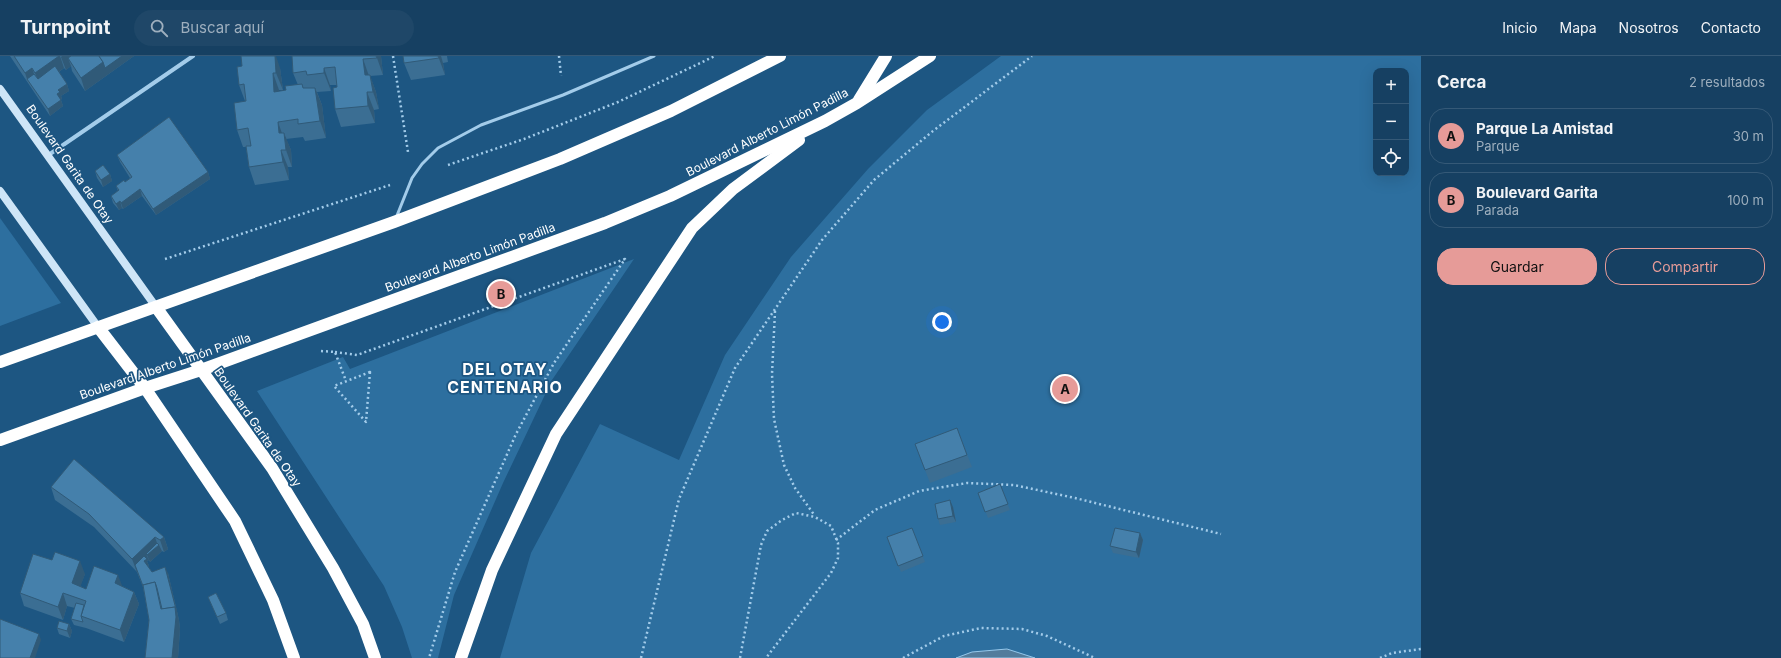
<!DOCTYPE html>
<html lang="es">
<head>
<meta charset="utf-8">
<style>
  :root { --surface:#164062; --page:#1f4768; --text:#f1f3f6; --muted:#9eafbe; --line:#355977; --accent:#e69b98 }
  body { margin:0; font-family:Inter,sans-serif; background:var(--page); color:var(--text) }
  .controls { position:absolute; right:12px; top:12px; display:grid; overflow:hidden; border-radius:8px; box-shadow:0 4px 16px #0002 }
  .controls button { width:36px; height:36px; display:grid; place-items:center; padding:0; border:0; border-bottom:1px solid var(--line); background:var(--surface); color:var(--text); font:20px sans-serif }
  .you { position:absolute; left:942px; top:266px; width:14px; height:14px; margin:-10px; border:3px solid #fff; border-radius:50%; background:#1a73e8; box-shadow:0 0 0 6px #1a73e833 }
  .badge { display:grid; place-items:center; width:26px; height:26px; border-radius:50%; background:var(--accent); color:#111; font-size:13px; font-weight:700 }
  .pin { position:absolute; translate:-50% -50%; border:2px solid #fff; box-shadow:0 1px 4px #0006 }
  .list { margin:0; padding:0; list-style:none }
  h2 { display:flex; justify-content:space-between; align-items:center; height:52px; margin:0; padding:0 16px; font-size:17px }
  h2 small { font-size:13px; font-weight:400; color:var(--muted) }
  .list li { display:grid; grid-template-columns:26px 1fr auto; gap:12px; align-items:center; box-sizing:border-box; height:56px; margin:0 8px 8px; padding:0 8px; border:1px solid var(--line); border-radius:16px }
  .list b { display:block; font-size:15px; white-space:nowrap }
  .list p { margin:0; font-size:13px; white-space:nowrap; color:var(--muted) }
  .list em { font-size:13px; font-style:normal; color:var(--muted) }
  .actions { display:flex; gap:8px; padding:12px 16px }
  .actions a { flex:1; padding:9px 0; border:1px solid var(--accent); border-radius:16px; text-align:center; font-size:14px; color:var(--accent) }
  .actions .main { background:var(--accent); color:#111 }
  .icon { flex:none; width:22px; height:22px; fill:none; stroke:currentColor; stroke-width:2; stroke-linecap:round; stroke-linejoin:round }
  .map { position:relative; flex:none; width:1421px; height:602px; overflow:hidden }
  header { display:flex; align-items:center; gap:24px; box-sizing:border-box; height:56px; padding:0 20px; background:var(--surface); border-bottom:1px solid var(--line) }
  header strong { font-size:19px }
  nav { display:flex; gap:22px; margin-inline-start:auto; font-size:14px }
  .search { width:280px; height:36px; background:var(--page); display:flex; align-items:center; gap:10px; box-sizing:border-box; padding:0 14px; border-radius:22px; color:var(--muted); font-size:15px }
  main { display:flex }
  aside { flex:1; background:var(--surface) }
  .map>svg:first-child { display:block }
  .green { fill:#2d6f9f; fill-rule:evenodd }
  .water { fill:#537c9c; stroke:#96c8eb }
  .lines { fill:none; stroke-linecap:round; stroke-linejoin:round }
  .path { stroke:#a3ccea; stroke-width:2.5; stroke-dasharray:2 3; stroke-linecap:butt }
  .lane { stroke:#a3ccea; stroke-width:3 }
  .street { stroke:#a3ccea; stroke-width:4 }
  .secondary { stroke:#cee5f7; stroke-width:8 }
  .highway { stroke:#fff; stroke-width:12 }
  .wall { fill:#3b6e93 }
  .shaded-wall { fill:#305a78 }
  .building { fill:#4580ab; stroke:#305a78 }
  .labels { text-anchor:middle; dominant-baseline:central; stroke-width:3.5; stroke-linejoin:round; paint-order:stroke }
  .street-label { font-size:12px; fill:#fff; stroke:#1d5682 }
  .district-label { font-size:16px; font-weight:bold; letter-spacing:1px; fill:#fff; stroke:#1d5682 }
</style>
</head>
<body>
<header>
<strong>Turnpoint</strong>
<div class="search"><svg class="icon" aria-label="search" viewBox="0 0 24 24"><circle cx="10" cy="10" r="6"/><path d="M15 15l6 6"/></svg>Buscar aquí</div>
<nav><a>Inicio</a><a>Mapa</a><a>Nosotros</a><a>Contacto</a></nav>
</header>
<main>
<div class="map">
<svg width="1421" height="602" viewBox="0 0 1421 602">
  <rect width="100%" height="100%" fill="#1d5682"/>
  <g class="green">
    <path d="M1001 0H1421V602H500L531 497 600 368 679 404 725 299 791 201 868 113 927 54ZM1376 15H1406V117H1376Z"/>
    <path d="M0 162 61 247 0 270Z"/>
    <path d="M634 203 552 324 503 427 454 539 438 602H412L402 571 384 530 257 335 343 301 350 313Z"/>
  </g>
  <path class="water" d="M1007 593 1035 602H956L972 596Z"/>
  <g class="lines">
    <g class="path">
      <path d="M393 0 408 96"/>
      <path d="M559 0 561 20"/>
      <path d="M448 109 524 83 618 46 715 0"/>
      <path d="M165 203 390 129"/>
      <path d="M775 255 772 318 774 363 784 409 795 432 815 460"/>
      <path d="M321 295 335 296 346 325"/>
      <path d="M335 296 357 299 625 203 554 307 516 378 455 516 429 602"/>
      <path d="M370 316 366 366 334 330Z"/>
      <path d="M836 484 875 454 919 435 967 427 1014 429 1075 442 1221 478"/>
      <path d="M641 602 679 443 735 312 822 184 874 124 933 75 1032 0"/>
      <path d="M740 602 761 489 767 475 782 464 796 457 815 461 831 470 838 487V502L831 517 766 602"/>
      <path d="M903 602 944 580 981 572 1022 573 1047 580 1095 602"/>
      <path d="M1380 602 1392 597 1421 593"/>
    </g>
    <path class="lane" d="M396 162 412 122 422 108 438 92 481 69 563 39 654 0"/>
    <path class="street" d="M47 100 193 0"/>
    <g class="secondary">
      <path d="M0 33 156 251"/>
      <path d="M0 135 98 271"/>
    </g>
    <g class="highway">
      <path d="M859 44 886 0"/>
      <path d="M156 251 272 412 333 512 363 568 375 602"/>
      <path d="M98 271 145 332 235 465 273 544 294 602"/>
      <path d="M0 306 394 166 560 103 671 55 780 0"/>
      <path d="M0 384 145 332 201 314 605 167 670 140 825 65 857 47 930 0"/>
      <path d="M461 602 492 514 556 378 692 172 733 133 799 84"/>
    </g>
  </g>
  <g class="wall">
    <path d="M10 0H134L85 35 72 15 71 10 66 14 64 12 59 16 67 28 69 35 61 40 62 42 61 44 63 50 50 60Z"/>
    <path d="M292 0H381L383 19 370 20 376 36 379 53 374 54 375 67 341 71 335 53 337 29H330L331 35 317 36 322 49 326 82 305 85 303 81 286 83 291 94 292 111H288L289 124 255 129 249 111 246 91H243L237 74 245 45 239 29 280 12 283 34H279V36L286 34 298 29 293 17Z"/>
    <path d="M403 0H447L448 6 443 7 445 19 411 24 404 7Z"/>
    <path d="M117 99 208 116 210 123 156 159 142 140 123 153 122 152 119 154 113 147 111 140 118 135 116 130 125 126 130 122 120 106Z"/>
    <path d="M95 115 110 118 112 125 103 131 97 122Z"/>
    <path d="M957 372 972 411 930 427 915 388Z"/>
    <path d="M1000 428 1010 454 988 462 978 437Z"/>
    <path d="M51 431 164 481 168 493 164 496 162 495 150 506 149 504 147 505 149 510H148L152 516 168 517 179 564 180 573 178 602H145L149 564 143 531 137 516 94 471 55 444Z"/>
    <path d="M953 451 956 466 940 469 938 463Z"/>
    <path d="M912 472 925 506 901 516 887 481Z"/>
    <path d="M1140 477 1143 484 1139 502 1113 497 1110 490Z"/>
    <path d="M85 518 80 530 86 533 122 530 134 536 139 548 124 586 86 572 74 569 71 563 75 552 67 550 63 564 24 550 20 537Z"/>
    <path d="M208 541 226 557 228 564 220 568Z"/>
    <path d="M69 568 72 575 70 582 59 578 57 572Z"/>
  </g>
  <g class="shaded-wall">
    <path d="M59 0H60L64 12 40 30 35 17Z"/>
    <path d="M62 0H79L68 2 71 10 66 14 61 1Z"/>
    <path d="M122 0H134L85 35 81 22 103 6Z"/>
    <path d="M275 0H276L280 12 283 34 276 17Z"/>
    <path d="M376 0H381L383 19 377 2Z"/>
    <path d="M438 0H441L443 7 445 19Z"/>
    <path d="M363 3 369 20 371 36 365 19Z"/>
    <path d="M32 12 36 24 27 23 25 17Z"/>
    <path d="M324 12 330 29 331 35 324 17Z"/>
    <path d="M273 17 279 34 281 54 274 36Z"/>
    <path d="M370 19 376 36 379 53 373 36Z"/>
    <path d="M67 28 69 35 61 40 62 42 61 44 63 50 50 60 48 53 57 38 58 34Z"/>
    <path d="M315 32 322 49 326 82 320 65Z"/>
    <path d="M367 36 374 54 375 67 368 50Z"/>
    <path d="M278 66 284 83 286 95 279 77Z"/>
    <path d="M284 77 291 94 292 111 286 94Z"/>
    <path d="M281 94 288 111 289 124 283 106Z"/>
    <path d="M208 116 210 123 156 159 153 153Z"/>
    <path d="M110 118 112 125 103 131 101 124Z"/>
    <path d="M140 133 142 140 123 153 121 147Z"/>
    <path d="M120 145 122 152 119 154 116 148Z"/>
    <path d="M950 444 953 451 956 466 953 460Z"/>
    <path d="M1140 477 1143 484 1139 502 1136 496Z"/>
    <path d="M155 481 158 490 159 489 162 495 150 506 147 499 146 498 149 504 147 505 149 510 137 516 132 503Z"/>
    <path d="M164 481 168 493 164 496 160 484Z"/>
    <path d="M80 505 85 518 77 540 72 527Z"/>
    <path d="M165 511 168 517 179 564 180 573 178 602H172Z"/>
    <path d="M118 519 123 532 115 527Z"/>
    <path d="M134 536 139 548 124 586 120 574Z"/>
    <path d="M63 537 67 550 63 564 58 551Z"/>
    <path d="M69 568 72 575 70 582 67 575Z"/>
    <path d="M39 578 41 584 35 602H30Z"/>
  </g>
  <g class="building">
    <path d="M14 0H59L35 17 32 12 25 17Z"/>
    <path d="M71 0H99L103 6 81 22 68 2Z"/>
    <path d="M99 0H122L105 12 103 6Z"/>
    <path d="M241 0H275L276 17H273L274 36 286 34 285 30 302 28 303 32H315L320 65 298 68V63L278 66 279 77H284L286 94H281L283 106 249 111 246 90H251L248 72 237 74 234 47 246 45 244 28 239 29 237 11 242 10Z"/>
    <path d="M292 0H376L377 2 363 3 365 19H370L373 36H367L368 50 335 53 333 32 337 31 335 11 324 12V17L307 19 306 15 293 17Z"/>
    <path d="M403 0H438L439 2 404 7Z"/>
    <path d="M55 10 67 28 58 34 60 36 57 38 61 44 48 53 27 23 34 18 38 23Z"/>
    <path d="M169 61 208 116 153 153 140 133 121 147 120 145 116 148 111 140 119 134 116 130 124 124 125 126 132 121 117 99Z"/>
    <path d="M103 109 110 118 101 124 95 115Z"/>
    <path d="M957 372 967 399 925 414 915 388Z"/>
    <path d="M74 403 164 481 160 484 155 481 132 503 89 458 51 431Z"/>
    <path d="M1000 428 1008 448 985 456 978 437Z"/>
    <path d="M950 444 953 460 938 463 935 448Z"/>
    <path d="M912 472 923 500 898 510 887 481Z"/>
    <path d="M1115 472 1140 477 1136 496 1110 490Z"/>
    <path d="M157 487 159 489 147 499 146 498Z"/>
    <path d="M55 496 80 505 72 527 86 533 94 510 118 519 115 527 134 536 120 574 81 560 86 545 63 537 58 551 20 537 33 498 52 504Z"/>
    <path d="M144 500 147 503 144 505 152 516 165 511 177 557 175 551 162 553 157 532 155 526 143 529V530L135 509Z"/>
    <path d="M155 526 161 553 175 551 176 561 172 602H145L149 564 143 529Z"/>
    <path d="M216 537 226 557 217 561 208 541Z"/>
    <path d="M76 547 84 549 81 560 83 566 71 563Z"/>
    <path d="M0 563 39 578 30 602H0Z"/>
    <path d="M59 565 69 568 67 575 57 572Z"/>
  </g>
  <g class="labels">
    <g class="street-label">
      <text transform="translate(767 76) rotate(-27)">Boulevard Alberto Limón Padilla</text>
      <text transform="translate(70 108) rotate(55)">Boulevard Garita de Otay</text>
      <text transform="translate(470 201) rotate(-20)">Boulevard Alberto Limón Padilla</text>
      <text transform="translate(165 310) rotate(-19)">Boulevard Alberto Limón Padilla</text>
      <text transform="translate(258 371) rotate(55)">Boulevard Garita de Otay</text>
    </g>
    <g class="district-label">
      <text x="505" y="313">DEL OTAY<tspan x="505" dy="18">CENTENARIO</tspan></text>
    </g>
  </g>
</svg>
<div class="controls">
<button>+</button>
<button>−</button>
<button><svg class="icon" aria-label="locate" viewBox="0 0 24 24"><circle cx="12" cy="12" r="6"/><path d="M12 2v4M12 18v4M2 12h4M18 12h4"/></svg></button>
</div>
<div class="you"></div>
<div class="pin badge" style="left:1065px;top:333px">A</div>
<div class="pin badge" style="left:501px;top:238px">B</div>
</div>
<aside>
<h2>Cerca<small>2 resultados</small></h2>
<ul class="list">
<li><span class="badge">A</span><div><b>Parque La Amistad</b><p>Parque</p></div><em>30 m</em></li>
<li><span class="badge">B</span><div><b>Boulevard Garita</b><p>Parada</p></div><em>100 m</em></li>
</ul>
<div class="actions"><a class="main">Guardar</a><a>Compartir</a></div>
</aside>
</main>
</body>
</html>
